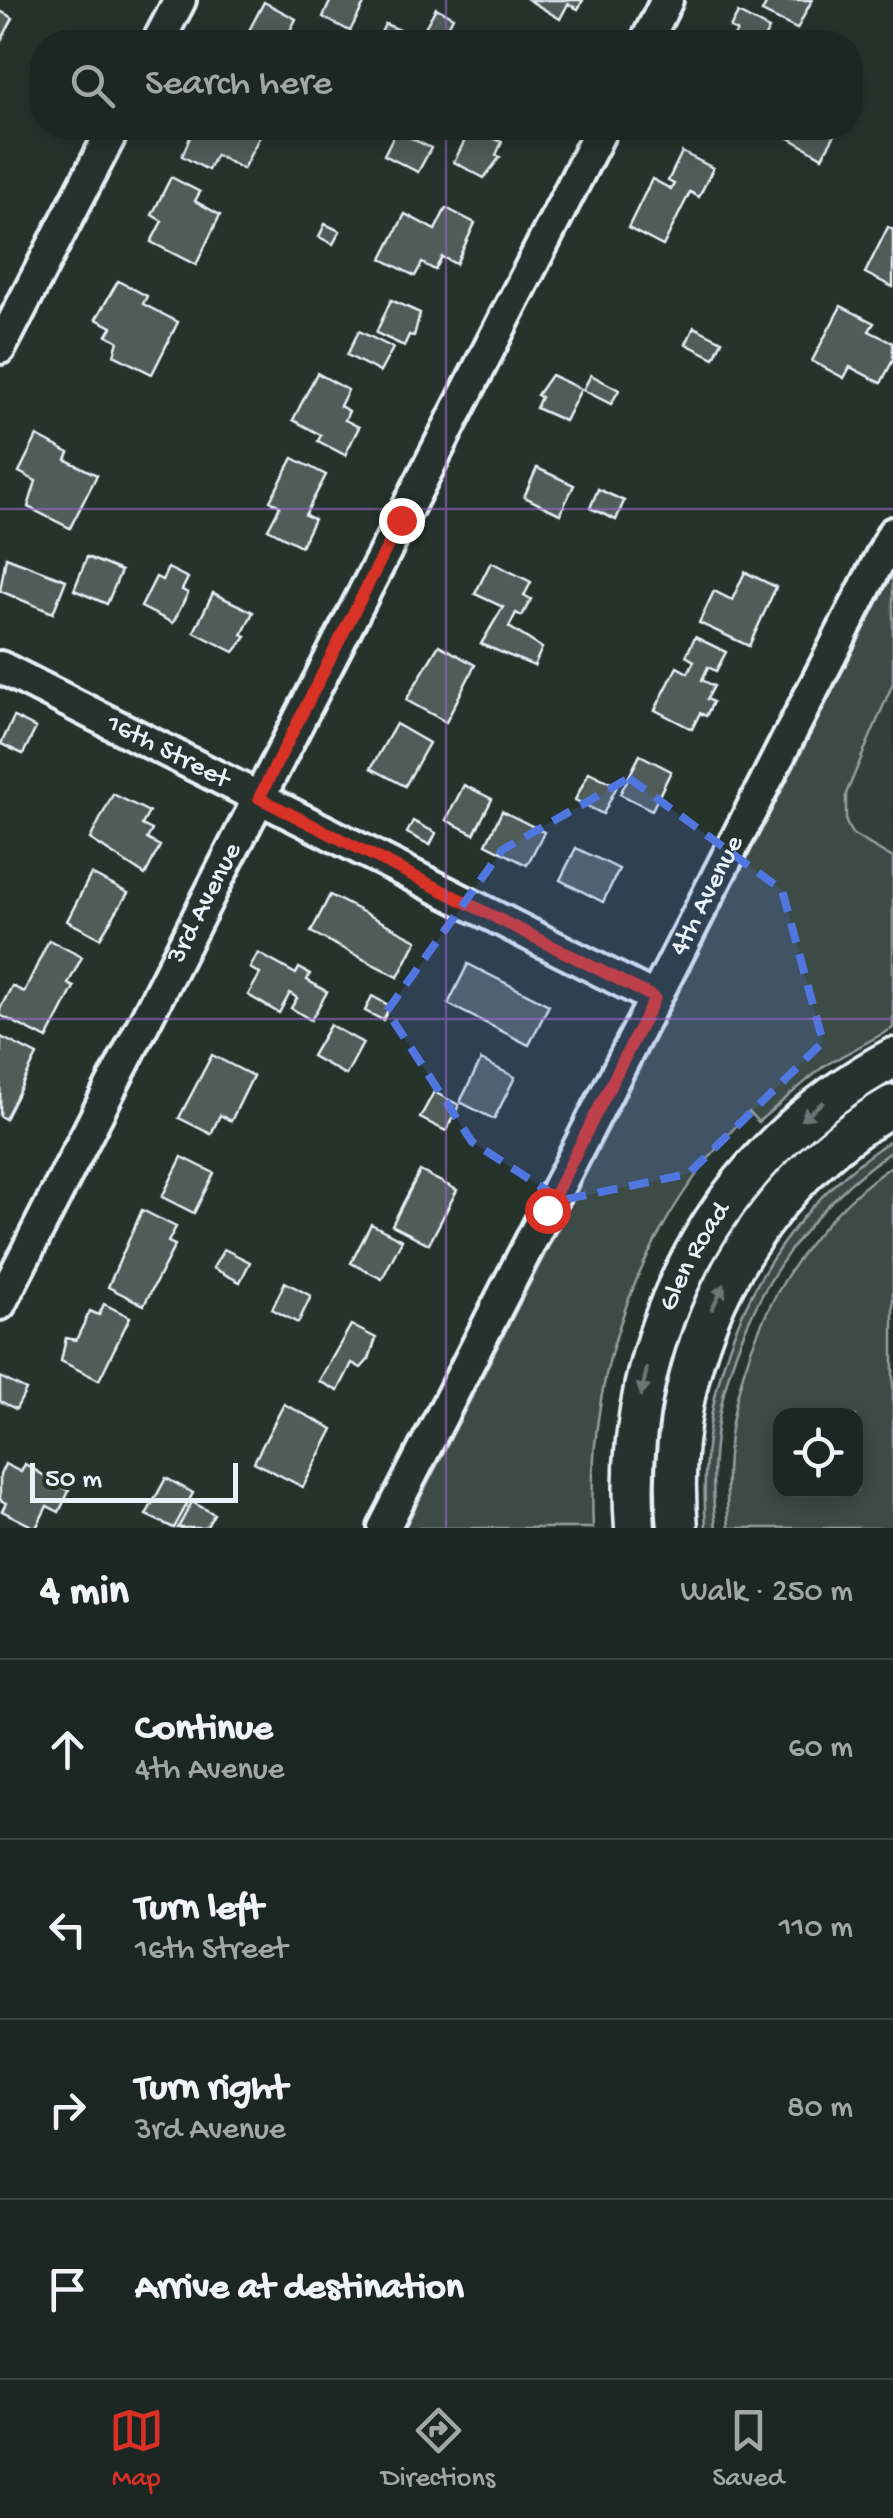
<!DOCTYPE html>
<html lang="en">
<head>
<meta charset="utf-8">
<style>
  :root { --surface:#1c2622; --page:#252e2a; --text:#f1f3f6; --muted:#a0a5a5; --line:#3a4340; --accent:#d93025 }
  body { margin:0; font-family:"Gochi Hand",sans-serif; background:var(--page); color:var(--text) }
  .controls { position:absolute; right:30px; bottom:30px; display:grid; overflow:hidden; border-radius:20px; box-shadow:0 5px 25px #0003 }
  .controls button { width:90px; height:90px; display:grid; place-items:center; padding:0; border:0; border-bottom:2px solid var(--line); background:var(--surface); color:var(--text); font:50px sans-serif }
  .scale { position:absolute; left:30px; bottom:25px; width:208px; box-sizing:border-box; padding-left:10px; border:5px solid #e8f1f8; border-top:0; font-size:28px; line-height:35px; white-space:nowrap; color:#e8f1f8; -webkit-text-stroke:8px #26332d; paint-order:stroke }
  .stop { position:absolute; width:30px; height:30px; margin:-22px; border:8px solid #d93025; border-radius:50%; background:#fff }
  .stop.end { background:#d93025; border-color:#fff; box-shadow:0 2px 10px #0008 }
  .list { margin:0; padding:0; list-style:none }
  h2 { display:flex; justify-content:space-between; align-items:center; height:130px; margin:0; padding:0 40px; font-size:42px }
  h2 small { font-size:32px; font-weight:400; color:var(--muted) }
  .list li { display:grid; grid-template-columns:65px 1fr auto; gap:30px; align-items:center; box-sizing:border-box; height:180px; padding:0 40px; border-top:2px solid var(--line) }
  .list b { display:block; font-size:38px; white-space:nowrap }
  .list p { margin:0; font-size:32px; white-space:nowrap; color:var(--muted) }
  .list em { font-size:32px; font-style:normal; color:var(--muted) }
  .icon { flex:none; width:55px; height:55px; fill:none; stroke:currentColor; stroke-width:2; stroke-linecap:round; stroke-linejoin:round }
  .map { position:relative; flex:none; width:893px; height:1528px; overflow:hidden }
  .search { position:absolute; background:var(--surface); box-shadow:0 5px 25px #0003; left:30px; right:30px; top:30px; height:110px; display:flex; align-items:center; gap:25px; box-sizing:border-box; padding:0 35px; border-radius:40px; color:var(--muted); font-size:38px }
  .sheet { height:850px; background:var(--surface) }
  nav { display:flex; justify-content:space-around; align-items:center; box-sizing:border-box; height:140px; border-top:2px solid var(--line); background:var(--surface); font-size:28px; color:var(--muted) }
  nav a { display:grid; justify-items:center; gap:5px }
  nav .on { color:var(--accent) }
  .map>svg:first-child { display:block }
  .built { fill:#333f3a }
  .green { fill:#3e4b47; stroke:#939ea0; stroke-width:2.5; fill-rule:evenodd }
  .building { fill:#505c59; stroke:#e8f1f8; stroke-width:2.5 }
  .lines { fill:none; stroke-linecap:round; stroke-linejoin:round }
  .minor-casing { stroke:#e8f1f8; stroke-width:38 }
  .tertiary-casing { stroke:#e8f1f8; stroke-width:45 }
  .minor { stroke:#26332d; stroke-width:30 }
  .tertiary { stroke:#26332d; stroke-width:38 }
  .oneway { fill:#6a7674 }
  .route { stroke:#d93025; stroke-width:12 }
  .marked { fill:#5077e0; fill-opacity:0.2; stroke:#5077e0; stroke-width:8; stroke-dasharray:20 12; stroke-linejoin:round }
  .grid { fill:none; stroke:#9c67d0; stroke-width:2.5; stroke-opacity:0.55 }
  .labels { text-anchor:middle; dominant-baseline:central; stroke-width:9; stroke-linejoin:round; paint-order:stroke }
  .street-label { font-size:28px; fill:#e8f1f8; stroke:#26332d }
</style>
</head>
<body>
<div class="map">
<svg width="893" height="1528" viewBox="0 0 893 1528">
  <rect width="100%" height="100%" fill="#26332d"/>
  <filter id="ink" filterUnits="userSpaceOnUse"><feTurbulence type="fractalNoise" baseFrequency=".01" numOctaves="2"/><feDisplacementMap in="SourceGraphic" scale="20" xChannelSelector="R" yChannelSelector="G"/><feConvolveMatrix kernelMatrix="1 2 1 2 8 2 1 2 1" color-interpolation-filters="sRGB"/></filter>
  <g filter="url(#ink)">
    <path class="built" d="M893 573V865L758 837 860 639Z"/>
    <g class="green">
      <path d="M893 573V683L846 794V822L852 834 893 858V1028L824 1066 758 1122 749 1112C639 1226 586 1370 593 1528H405Z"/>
      <path d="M893 1139V1150C772 1233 697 1380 716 1528H706C694 1374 761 1223 893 1139Z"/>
      <path d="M893 1165V1528H729C714 1387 776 1246 893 1165ZM780 1416H856V1490H780Z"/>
    </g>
    <g class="building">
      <path d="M331 0H366L350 31 323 17Z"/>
      <path d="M529 0H583L578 9 568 4 560 19Z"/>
      <path d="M768 0H812L797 29 762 12Z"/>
      <path d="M264 2 296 19 284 42H243Z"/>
      <path d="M436 8 453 17 441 40 423 31Z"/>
      <path d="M0 11 13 18 0 43Z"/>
      <path d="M738 13 769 29 762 42H731L737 31 730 28Z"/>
      <path d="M385 24 405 32 401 42 379 37Z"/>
      <path d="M194 128H264L243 169 216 155 208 170 182 156Z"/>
      <path d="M471 128 502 142 496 155 500 157 484 178 454 162Z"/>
      <path d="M791 128H839L822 157 786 136Z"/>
      <path d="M396 131 431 148 418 172 384 155Z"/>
      <path d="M682 152 713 168 699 197 690 192 663 246 628 228 652 179 671 189 674 184 668 181Z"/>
      <path d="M171 177 200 192 195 201 220 215 196 265 151 242 162 221 152 215Z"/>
      <path d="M446 208 475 223 456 264 442 257 435 270 422 263 415 276 382 259 405 214 435 230Z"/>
      <path d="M325 224 340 231 333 244 319 237Z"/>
      <path d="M888 227 893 230V287L865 273Z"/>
      <path d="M118 281 147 296 143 304 178 322 152 374 114 355 118 341 107 335 112 327 96 319Z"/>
      <path d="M391 300 420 313 414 336 409 335 404 346 376 333Z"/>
      <path d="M841 306 874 323 869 331 893 343V360L881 383 850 367 844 378 812 361Z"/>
      <path d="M694 327 722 341 714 358 686 344Z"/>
      <path d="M359 331 393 348 380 372 347 355Z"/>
      <path d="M317 373 348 390 340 406 349 411 345 420 359 427 345 455 318 441 321 435 293 420Z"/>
      <path d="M551 375 581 389 565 421 536 408 541 397 537 395Z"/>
      <path d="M591 375 619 390 611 404 583 390Z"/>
      <path d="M37 436 69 453 66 460 97 475 70 528 28 507 36 481 19 472Z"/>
      <path d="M293 458 326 475 305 515 314 519 301 546 268 529 280 506 270 501Z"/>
      <path d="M537 468 574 485 560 514 524 497Z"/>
      <path d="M598 489 624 501 616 520 590 508Z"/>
      <path d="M6 557 66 580 53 613 0 591Z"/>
      <path d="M87 557 121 571 107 604 74 590Z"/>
      <path d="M491 562 531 582 524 596 531 599 522 616 516 613 509 627 542 648 534 666 481 644 503 607 475 594Z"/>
      <path d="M168 568 188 578 182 590 188 593 173 623 141 607 156 577 162 580Z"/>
      <path d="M745 572 776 587 749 646 699 623 714 591 732 600Z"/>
      <path d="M213 593 253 612 242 635 246 637 234 652 194 632Z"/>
      <path d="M695 637 726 652 716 671 708 667 702 680 714 686 707 699 713 702 706 716 700 713 692 729 655 710 677 667 688 673 694 661 686 656Z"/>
      <path d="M439 645 475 665 446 722 406 700Z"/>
      <path d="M14 717 36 728 23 754 1 744Z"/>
      <path d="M396 724 429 743 405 786 371 768Z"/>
      <path d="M640 755 671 771 652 810 620 794Z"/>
      <path d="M589 772 617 786 603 814 575 800Z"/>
      <path d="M464 785 492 799 474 834 446 820Z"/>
      <path d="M113 794 149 812 142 825 152 830 147 839 160 846 145 875 90 839Z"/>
      <path d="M502 811 544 832 527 865 486 844Z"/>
      <path d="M413 821 436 833 430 845 407 833Z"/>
      <path d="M576 848 619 869 603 902 560 880Z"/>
      <path d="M91 874 128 893 100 938 67 921Z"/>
      <path d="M330 895 417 940 398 977 311 932Z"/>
      <path d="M49 940 82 957 68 984 74 987 47 1039 0 1015V1009L12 986 24 992Z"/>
      <path d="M258 953 296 974 299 968 310 974 307 980 327 992 311 1020 291 1008 297 998 290 993 279 1013 248 995 260 974 250 968Z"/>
      <path d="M468 964 549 1005 529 1045 448 1004Z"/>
      <path d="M372 996 390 1006 383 1020 365 1011Z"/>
      <path d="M330 1025 363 1043 346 1075 312 1056Z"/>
      <path d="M1 1037 37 1055 5 1119 0 1116Z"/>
      <path d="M212 1055 253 1076 231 1121 220 1115 211 1134 179 1118Z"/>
      <path d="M481 1060 515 1077 494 1119 460 1102Z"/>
      <path d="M434 1092 459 1105 446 1131 420 1118Z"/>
      <path d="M182 1157 214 1173 194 1213 162 1197Z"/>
      <path d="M420 1171 457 1190 429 1244 392 1225Z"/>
      <path d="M142 1210 176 1227 168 1242 175 1245 144 1305 108 1287Z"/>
      <path d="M371 1224 402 1240 382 1279 351 1263Z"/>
      <path d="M224 1249 250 1262 240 1282 213 1268Z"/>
      <path d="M285 1282 311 1296 298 1323 272 1309Z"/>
      <path d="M104 1304 130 1317 99 1380 61 1361 66 1338 76 1340 90 1311 99 1315Z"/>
      <path d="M351 1325 376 1338 369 1359 361 1368 352 1363 338 1391 319 1381Z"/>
      <path d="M0 1377 26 1390 16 1409 0 1401Z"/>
      <path d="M284 1404 333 1429 303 1487 254 1462Z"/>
      <path d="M5 1464 21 1472 25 1464 69 1491 59 1512 47 1506 36 1528 2 1511 6 1503 0 1500V1475Z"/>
      <path d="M166 1478 193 1493 174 1528 146 1515Z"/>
      <path d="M192 1502 214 1514 206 1528H178Z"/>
    </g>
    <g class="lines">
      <defs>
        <g id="minor">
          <path d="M158 42 180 0"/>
          <path d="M646 42 667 0"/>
          <path d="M0 348 114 128"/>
          <path id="s1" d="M0 667 655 998"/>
          <path id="s2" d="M0 1304 602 128"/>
          <path id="s3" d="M384 1528 893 533"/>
        </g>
        <g id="tertiary">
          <path id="s4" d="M635 1528C620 1333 720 1150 893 1058"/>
          <path d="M678 1528C661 1359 746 1190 893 1105"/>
        </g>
      </defs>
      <use href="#minor" class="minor-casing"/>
      <use href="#tertiary" class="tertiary-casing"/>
      <use href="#minor" class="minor"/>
      <use href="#tertiary" class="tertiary"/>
    </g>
    <defs><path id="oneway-solid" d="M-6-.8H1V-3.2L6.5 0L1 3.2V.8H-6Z" transform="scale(2.5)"/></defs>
    <g class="oneway">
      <use href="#oneway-solid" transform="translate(812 1111) rotate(141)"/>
      <use href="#oneway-solid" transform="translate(718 1297) rotate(-64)"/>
      <use href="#oneway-solid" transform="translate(644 1382) rotate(102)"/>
    </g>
  </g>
  <g class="lines" filter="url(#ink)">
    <path class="route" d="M401 520 259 798 655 998 547 1210"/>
  </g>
  <path class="marked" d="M629 778 782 890 823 1042 688 1174 562 1200 472 1142 387 1011 502 850Z"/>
  <path class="grid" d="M446 0V42M446 128V1528M0 509H893M0 1019H893"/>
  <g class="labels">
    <g class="street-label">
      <text stroke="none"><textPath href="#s1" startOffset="188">16th Street</textPath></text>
      <text stroke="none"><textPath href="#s3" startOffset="710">4th Avenue</textPath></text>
      <text stroke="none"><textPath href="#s2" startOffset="450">3rd Avenue</textPath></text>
      <text stroke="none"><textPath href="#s4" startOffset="282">Glen Road</textPath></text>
    </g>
  </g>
</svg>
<div class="controls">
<button><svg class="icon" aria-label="locate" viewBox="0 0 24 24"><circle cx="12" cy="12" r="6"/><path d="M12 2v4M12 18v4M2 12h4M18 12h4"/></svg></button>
</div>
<div class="scale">50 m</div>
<div class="stop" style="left:547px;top:1210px"></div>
<div class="stop end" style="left:401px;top:520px"></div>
<div class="search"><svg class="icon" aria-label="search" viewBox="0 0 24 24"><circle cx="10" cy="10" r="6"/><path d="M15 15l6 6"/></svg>Search here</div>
</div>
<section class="sheet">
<h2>4 min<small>Walk · 250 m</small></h2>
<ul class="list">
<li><svg class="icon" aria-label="ahead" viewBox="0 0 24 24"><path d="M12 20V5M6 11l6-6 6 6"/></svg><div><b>Continue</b><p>4th Avenue</p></div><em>60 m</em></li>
<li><svg class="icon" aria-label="left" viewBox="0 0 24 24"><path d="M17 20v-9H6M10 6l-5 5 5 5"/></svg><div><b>Turn left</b><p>16th Street</p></div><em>110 m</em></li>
<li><svg class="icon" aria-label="right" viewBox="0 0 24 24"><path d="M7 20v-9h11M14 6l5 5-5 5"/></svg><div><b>Turn right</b><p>3rd Avenue</p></div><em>80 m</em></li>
<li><svg class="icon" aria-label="arrive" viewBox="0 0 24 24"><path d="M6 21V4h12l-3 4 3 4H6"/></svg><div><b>Arrive at destination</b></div></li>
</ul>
</section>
<nav>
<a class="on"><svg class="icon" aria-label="map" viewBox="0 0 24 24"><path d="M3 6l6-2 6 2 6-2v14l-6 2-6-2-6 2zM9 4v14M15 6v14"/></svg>Map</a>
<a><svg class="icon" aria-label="directions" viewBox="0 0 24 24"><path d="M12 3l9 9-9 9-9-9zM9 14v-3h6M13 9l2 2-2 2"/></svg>Directions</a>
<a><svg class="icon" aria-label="saved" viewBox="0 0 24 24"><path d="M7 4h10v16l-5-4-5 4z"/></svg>Saved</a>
</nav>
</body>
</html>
